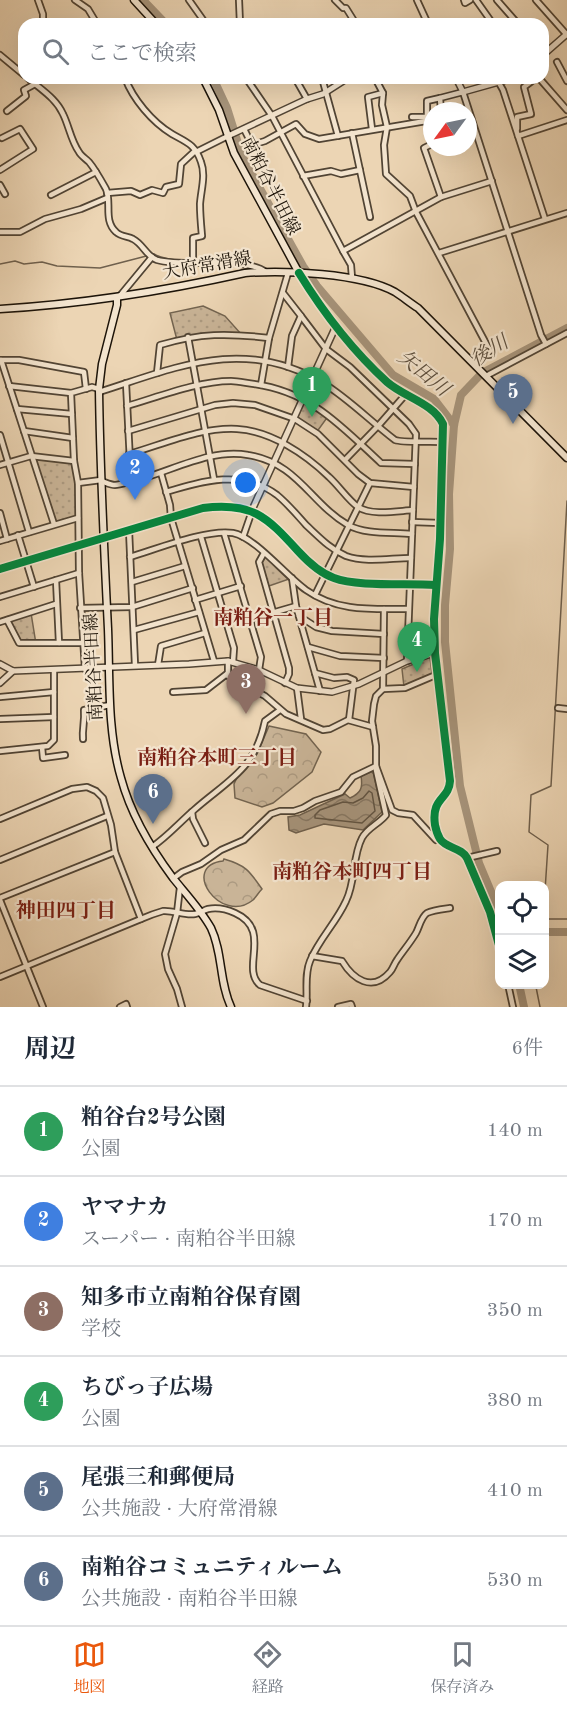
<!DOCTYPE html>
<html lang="ja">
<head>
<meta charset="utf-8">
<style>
  :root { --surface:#fff; --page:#f2f2f3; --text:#1f2937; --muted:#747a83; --line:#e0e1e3; --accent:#ea580c }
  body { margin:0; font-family:"Old Standard TT","Noto Serif JP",serif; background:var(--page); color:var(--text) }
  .controls { position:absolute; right:18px; bottom:18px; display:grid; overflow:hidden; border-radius:12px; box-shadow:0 6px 24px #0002 }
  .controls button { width:54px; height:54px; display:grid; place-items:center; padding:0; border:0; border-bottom:2px solid var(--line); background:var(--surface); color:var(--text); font:30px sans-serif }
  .compass { position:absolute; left:423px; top:102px; width:54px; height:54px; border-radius:50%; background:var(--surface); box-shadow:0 6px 24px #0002; rotate:237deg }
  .you { position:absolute; left:246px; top:483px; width:21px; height:21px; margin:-15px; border:4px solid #fff; border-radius:50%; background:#1a73e8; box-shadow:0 0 0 9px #1a73e833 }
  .badge { display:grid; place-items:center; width:39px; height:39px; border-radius:50%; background:var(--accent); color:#fff; font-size:20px; font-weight:700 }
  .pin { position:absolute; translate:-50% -50px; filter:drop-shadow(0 2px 3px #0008) }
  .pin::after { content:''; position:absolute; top:32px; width:21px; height:18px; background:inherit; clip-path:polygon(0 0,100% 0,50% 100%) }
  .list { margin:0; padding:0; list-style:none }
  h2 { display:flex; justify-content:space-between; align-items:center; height:78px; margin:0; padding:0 24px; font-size:26px }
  h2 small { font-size:20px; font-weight:400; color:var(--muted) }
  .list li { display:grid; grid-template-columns:39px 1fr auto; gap:18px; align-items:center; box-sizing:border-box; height:90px; padding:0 24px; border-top:2px solid var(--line) }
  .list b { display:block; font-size:22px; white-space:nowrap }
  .list p { margin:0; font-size:20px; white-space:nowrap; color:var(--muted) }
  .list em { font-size:20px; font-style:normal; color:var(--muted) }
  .icon { flex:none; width:33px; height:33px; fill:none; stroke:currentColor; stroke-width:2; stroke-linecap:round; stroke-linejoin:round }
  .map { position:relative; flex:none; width:567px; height:1007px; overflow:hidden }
  .search { position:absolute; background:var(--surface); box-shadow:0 6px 24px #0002; left:18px; right:18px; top:18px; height:66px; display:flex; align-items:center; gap:15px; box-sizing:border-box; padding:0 21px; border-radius:18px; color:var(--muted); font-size:22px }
  .sheet { height:618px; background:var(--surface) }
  nav { display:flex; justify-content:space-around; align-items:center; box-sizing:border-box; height:84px; border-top:2px solid var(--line); background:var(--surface); font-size:16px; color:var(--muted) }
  nav a { display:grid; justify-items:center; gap:3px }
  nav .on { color:var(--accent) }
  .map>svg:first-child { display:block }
  .forest { fill:url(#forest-crowns); stroke:#736450; stroke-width:1.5 }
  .park { fill:url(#park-dots); stroke:#736450; stroke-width:1.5 }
  .water { fill:url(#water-waves); stroke:#6f604d; stroke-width:1.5 }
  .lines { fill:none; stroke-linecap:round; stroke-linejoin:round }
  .shore { stroke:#625442; stroke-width:1.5 }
  .stream { stroke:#6f604d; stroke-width:1.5 }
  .river { stroke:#a6937a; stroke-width:8 }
  .minor-casing { stroke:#514434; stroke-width:8 }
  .tertiary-casing { stroke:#514434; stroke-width:8 }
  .secondary-casing { stroke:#1d1409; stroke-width:9 }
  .minor { stroke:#f3e4ce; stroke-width:4.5 }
  .tertiary { stroke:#f3e4ce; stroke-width:5 }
  .secondary { stroke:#f3e4ce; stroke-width:6 }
  .cycleway-casing { stroke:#f3e4ce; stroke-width:11 }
  .cycleway { stroke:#00873e; stroke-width:8 }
  .labels { text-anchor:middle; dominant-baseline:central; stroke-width:4.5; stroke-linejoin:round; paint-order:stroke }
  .street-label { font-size:18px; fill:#1d1409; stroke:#f3e4ce }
  .water-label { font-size:20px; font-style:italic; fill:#5b4d3c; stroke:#f3e4ce }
  .neighbourhood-label { font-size:20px; font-weight:bold; fill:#7a1f14; stroke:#f3e4ce }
</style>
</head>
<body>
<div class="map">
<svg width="567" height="1007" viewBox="0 0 567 1007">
  <defs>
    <pattern id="forest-crowns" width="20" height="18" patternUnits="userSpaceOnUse" patternTransform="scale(1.5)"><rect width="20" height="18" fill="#c9b497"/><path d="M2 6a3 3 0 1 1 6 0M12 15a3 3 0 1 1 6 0" fill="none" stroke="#ac9a81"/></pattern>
    <pattern id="park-dots" width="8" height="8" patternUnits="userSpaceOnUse" patternTransform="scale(1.5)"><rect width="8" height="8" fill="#c9b497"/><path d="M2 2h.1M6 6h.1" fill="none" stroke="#ac9a81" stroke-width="1.8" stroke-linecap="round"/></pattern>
    <pattern id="water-waves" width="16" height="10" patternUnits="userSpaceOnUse" patternTransform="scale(1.5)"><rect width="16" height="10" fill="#a6937a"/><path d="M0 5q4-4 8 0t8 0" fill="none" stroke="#877762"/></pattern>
  </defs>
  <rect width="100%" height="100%" fill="#ecd5b4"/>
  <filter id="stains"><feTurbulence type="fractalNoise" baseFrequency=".00333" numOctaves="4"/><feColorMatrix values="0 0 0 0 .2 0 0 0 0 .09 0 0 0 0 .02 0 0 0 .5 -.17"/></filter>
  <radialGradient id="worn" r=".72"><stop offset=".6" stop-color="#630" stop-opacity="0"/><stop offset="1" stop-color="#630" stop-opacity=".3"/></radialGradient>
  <g class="forest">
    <path d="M269 726 306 734 321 752 312 772 273 803 262 807 235 798 234 784 241 769 257 754Z"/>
    <path d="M224 859C245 865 249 870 262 889 259 892 256 897 253 900 221 926 179 866 223 861Z"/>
  </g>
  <g class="park">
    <path d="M203 306 225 316 242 335 177 340 170 313Z"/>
    <path d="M304 399 329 415 316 433 295 419Z"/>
    <path d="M31 456 74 461 78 518 54 524Z"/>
    <path d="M264 553 292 578 266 587 259 562Z"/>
    <path d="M31 613 36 644 19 643 7 620Z"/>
    <path d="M430 657 432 674 404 687 402 669Z"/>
  </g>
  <path class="water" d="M373 771 382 812 363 830 324 824 296 833 289 830 288 817 300 815 345 794 350 798C361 793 363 788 361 776Z"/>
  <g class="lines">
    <path class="shore" d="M369 791 372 793 375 811 362 823 315 818V815L320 810 343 802 353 803 363 798Z"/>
    <g class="stream">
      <path d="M0 264 15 261 24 264 42 262 57 266 100 268 154 254C170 264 219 261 240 261"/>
      <path d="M544 906 548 845 529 832 531 795 551 786 567 501"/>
      <path d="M544 919H567"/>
      <path d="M536 987 540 1007"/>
    </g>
    <g class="river">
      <path d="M143 0 166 24"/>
      <path d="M213 78 227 108 242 156 303 266 317 286 393 375 434 399 454 425"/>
      <path d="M500 913 479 863 460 786 445 642V605L450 549 449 494 454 425 461 395 482 373 567 328"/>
      <path d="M544 932H567"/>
      <path d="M519 984 524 1007"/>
    </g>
    <defs>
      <g id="minor">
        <path d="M38 0 43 14V24"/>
        <path d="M75 0 88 9 97 24"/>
        <path d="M189 0 206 24"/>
        <path d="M239 0 240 24"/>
        <path d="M335 0 343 8H346L356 24"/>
        <path d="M417 0 428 24"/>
        <path d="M464 0 465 3 470 0"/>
        <path d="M476 0 493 24"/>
        <path d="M497 0 518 24"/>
        <path d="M536 0 567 35"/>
        <path d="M0 55 24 75"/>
        <path d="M557 62 567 81"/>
        <path d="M28 78C40 89 56 98 63 114 69 126 71 141 79 152 81 156 85 158 89 162 95 169 101 180 106 189 112 203 103 220 116 232 121 237 128 236 133 239 143 244 147 257 157 260 186 268 244 256 266 272"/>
        <path d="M125 78C133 99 152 122 172 134 186 142 195 144 201 162 206 175 201 190 200 204 200 215 201 225 202 236L193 238V263"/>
        <path d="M246 78 272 116 343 251 351 265 352 278"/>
        <path d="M295 78 307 99"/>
        <path d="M322 78 338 136"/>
        <path d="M375 78 383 93 382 105 387 127 384 145 386 174 410 196 416 212 490 351 474 363"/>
        <path d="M539 78 567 110"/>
        <path d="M499 83 503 90 545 219"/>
        <path d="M7 111 26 96 24 90 35 84"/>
        <path d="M441 111 440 98 463 92 541 335 546 344"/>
        <path d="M412 117H427V101L440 98"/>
        <path d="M244 129 252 145 265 141 296 124 305 134 319 139 432 120"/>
        <path d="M372 129 368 97 383 93"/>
        <path d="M517 129V117L531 114 524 87 536 78"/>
        <path d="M352 133 370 217"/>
        <path d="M518 136 567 120"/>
        <path d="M432 144 424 148 441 197"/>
        <path d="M196 152 228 136"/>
        <path d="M0 170 33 149 20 129 2 138"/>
        <path d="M303 176 331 171 341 174 360 170"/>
        <path d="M0 185 5 194"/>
        <path d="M107 193 131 191 140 195 152 190 163 193 166 187 179 184 181 164 195 151"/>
        <path d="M51 195 96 172"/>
        <path d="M0 232H20L45 219 81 209 107 198"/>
        <path d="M343 251 441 197 492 181"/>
        <path d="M439 253 567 213"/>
        <path d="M283 293 301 316 292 336 288 367"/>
        <path d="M119 297 152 257"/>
        <path d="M301 316 326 349 350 367 409 424 416 434 407 661"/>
        <path d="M188 337 214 479"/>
        <path d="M0 360H19L84 372 86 389"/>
        <path d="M1 360 54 524"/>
        <path d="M157 373 160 345C201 333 227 333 269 338"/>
        <path d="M486 376 567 333"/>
        <path d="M126 383 131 481"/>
        <path d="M261 385 269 338 288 273"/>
        <path d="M9 386 71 393"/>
        <path d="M99 392C178 367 243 336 323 383 349 399 370 421 395 440 404 443 431 441 443 442"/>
        <path d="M127 406C158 397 198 381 231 381 238 381 246 383 254 384 311 392 340 425 381 463L415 464"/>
        <path d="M17 409 72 414"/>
        <path d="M24 431 73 438"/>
        <path d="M128 431 215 405 233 403 255 405 295 419 318 434 358 474 370 483 414 487"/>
        <path d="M0 435 29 532"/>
        <path d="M129 454C164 444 201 427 237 429 271 431 305 454 329 477 339 486 348 500 358 507 372 516 397 511 413 510"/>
        <path d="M345 460 378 426 406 394"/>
        <path d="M0 465 31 456 74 461"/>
        <path d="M161 473 170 505 171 518 214 661"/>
        <path d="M101 481C105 482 110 485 115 485 121 485 130 481 137 480 172 471 211 448 248 455 298 463 310 503 348 525 366 535 392 532 412 534"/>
        <path d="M78 483 101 480"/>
        <path d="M166 492C203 481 243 469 277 495 288 504 297 515 306 525 319 537 330 549 346 556 366 563 391 558 411 558"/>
        <path d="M0 513 7 539"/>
        <path d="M412 522 440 523"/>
        <path d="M129 530 135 665"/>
        <path d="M224 533 261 657 259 670"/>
        <path d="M18 535 34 587"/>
        <path d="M201 537 234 648 233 662"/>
        <path d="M243 537 252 511"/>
        <path d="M0 541 78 518"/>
        <path d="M264 553 259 562 289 668V674L285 683"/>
        <path d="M130 557C157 549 206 529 233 533 255 537 287 577 306 590 337 612 372 609 408 609"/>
        <path d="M292 578 296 606 320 691"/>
        <path d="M56 580 59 643"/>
        <path d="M132 582 185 566"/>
        <path d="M315 595 370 483"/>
        <path d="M0 597 79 573"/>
        <path d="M195 600 241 586"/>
        <path d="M80 608 132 607 193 588"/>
        <path d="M384 609 383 689 376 696 374 704 372 721 376 746V766L392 810 398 813 413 815 436 840 439 838"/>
        <path d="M299 616 316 627 332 631 384 634"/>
        <path d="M251 619 296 606"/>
        <path d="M7 620 19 643H83"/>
        <path d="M0 622 56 604"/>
        <path d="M134 630 199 612"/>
        <path d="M308 647 340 656 384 658"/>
        <path d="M228 661V676L265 696 286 714 323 730 330 729 348 720 373 727"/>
        <path d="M158 665 161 646 205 633"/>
        <path d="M85 669 79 573 78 483 74 461 71 393 92 387 99 389"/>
        <path d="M315 673 334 678 347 677 354 680 349 720"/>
        <path d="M297 688 301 719"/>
        <path d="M383 689 405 688 438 674"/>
        <path d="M173 692 206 690 228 673"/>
        <path d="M441 696 450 781C449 800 431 797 435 823 436 830 437 836 441 841 448 848 459 848 466 855L490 912 500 949"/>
        <path d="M0 697 54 692"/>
        <path d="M558 708 567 709"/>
        <path d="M0 719 54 717"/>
        <path d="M83 739C82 728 85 723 84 710L110 705"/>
        <path d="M42 747 43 758 65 755"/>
        <path d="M0 751 48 746 54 740V670"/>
        <path d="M192 812 193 819 205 843"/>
        <path d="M0 819 72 789 87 787 96 791 103 798 111 825 115 852 141 919"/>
        <path d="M152 847C167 837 180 822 194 810 228 780 255 770 265 721L280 710"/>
        <path d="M467 858 497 851"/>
        <path d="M0 860 107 816"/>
        <path d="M174 878 182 872 201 864 221 850 244 840 271 814 280 811H294L303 808 315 801 341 792 353 777 376 766"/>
        <path d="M180 887 177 913 165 954 168 969 177 989 182 1007"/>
        <path d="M0 898 115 852"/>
        <path d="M0 900 43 1007"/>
        <path d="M312 956 342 961C353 979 372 993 390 972 393 969 394 964 397 960 403 951 410 943 416 933 419 928 421 917 427 913 433 910 443 909 450 908"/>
        <path d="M0 977 141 919C148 916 156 913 163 911 173 910 185 916 195 914 200 913 204 910 208 909 218 907 226 909 235 913 273 930 240 968 260 985L307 1001"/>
        <path d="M508 984 513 1007"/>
        <path d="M120 1007 126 1004 127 1007"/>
        <path d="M306 1007C308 992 304 975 310 961 319 939 336 923 346 901 356 881 352 857 362 838 367 828 379 824 386 815L376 770"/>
        <path d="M338 1007 351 1004 352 1007"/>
      </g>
      <g id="tertiary">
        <path d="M543 55 567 34"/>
        <path d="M456 78 463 92 513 78"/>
        <path d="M228 136 307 99 323 94 348 78"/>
        <path d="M299 273C323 312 353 351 387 382 404 397 433 403 443 424L440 539 434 619 435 653 441 696"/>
        <path d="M252 510 336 326"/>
        <path d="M0 569 203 508C252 502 266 516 298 551 308 562 320 573 334 578 357 587 408 583 435 585"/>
        <path d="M0 664 13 671 189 664 228 661 259 670 297 688 332 692 359 684 407 661 435 653"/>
        <path d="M0 683 13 671"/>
      </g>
      <g id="secondary">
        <path d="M134 0 156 24"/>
        <path d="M203 78 219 110 234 153 299 273"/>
        <path d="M117 298V305L102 364 99 389C100 469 104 549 108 629 110 678 107 730 121 778 131 815 150 847 173 878 186 894 201 910 211 928 223 953 219 982 231 1007"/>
        <path d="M0 309C83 304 164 291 245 273 284 270 361 273 395 292 403 297 410 303 418 308L567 458"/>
      </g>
    </defs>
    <use href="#minor" class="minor-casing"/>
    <use href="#tertiary" class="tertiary-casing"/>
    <use href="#secondary" class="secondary-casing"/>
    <use href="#minor" class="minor"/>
    <use href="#tertiary" class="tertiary"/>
    <use href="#secondary" class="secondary"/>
    <defs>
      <g id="cycleway">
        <path d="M299 273C323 312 353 351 387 382 404 397 433 403 443 424L440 539 434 619 435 653 450 781C449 800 431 797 435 825 436 830 437 834 440 839 447 849 461 847 467 858L490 912 500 949"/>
        <path d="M0 569 203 508C252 502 266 516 298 551 308 562 320 573 334 578 357 587 408 583 435 585"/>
      </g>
    </defs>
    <use href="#cycleway" class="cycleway-casing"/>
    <use href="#cycleway" class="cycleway"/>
  </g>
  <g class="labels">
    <g class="street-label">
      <text transform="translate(270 186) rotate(63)">南粕谷半田線</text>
      <text transform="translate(207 266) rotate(-10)">大府常滑線</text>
      <text transform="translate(94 667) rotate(-93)">南粕谷半田線</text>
    </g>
    <g class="water-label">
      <text transform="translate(490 352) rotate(-32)">後川</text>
      <text transform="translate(423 374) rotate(39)">矢田川</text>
    </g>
    <g class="neighbourhood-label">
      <text x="273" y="619">南粕谷一丁目</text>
      <text x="217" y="759">南粕谷本町三丁目</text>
      <text x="352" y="873">南粕谷本町四丁目</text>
      <text x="66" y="912">神田四丁目</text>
    </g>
  </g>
  <rect width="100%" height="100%" filter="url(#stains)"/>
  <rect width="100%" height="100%" fill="url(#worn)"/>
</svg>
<div class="controls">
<button><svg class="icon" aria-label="locate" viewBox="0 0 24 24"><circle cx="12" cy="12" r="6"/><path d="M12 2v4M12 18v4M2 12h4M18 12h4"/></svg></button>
<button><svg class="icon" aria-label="layers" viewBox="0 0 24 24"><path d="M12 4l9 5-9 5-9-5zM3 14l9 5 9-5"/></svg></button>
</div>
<svg class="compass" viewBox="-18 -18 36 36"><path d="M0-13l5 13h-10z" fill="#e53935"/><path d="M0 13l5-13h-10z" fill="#747a83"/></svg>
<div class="you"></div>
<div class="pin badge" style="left:312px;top:417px;background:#2e9e5b">1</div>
<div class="pin badge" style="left:135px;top:500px;background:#3f7fe0">2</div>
<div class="pin badge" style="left:246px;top:714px;background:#8d6e63">3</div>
<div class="pin badge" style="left:417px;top:672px;background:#2e9e5b">4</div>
<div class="pin badge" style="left:513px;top:424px;background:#5c6f8a">5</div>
<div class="pin badge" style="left:153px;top:824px;background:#5c6f8a">6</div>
<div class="search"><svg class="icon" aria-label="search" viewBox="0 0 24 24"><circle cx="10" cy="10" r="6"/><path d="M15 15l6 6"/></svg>ここで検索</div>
</div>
<section class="sheet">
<h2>周辺<small>6件</small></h2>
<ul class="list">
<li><span class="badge" style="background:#2e9e5b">1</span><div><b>粕谷台2号公園</b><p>公園</p></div><em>140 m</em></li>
<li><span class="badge" style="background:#3f7fe0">2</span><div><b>ヤマナカ</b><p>スーパー · 南粕谷半田線</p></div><em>170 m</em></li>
<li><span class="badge" style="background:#8d6e63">3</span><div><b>知多市立南粕谷保育園</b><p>学校</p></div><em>350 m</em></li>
<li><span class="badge" style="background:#2e9e5b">4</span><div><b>ちびっ子広場</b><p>公園</p></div><em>380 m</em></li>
<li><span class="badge" style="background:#5c6f8a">5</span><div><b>尾張三和郵便局</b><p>公共施設 · 大府常滑線</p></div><em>410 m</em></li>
<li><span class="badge" style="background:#5c6f8a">6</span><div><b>南粕谷コミュニティルーム</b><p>公共施設 · 南粕谷半田線</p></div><em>530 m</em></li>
</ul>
</section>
<nav>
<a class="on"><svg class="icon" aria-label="map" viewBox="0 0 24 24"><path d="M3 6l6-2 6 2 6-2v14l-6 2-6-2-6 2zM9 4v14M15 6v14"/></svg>地図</a>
<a><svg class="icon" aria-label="directions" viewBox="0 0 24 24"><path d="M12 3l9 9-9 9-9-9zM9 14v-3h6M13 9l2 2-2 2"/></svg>経路</a>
<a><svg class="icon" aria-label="saved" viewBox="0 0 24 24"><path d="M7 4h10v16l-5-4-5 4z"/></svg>保存済み</a>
</nav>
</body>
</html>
